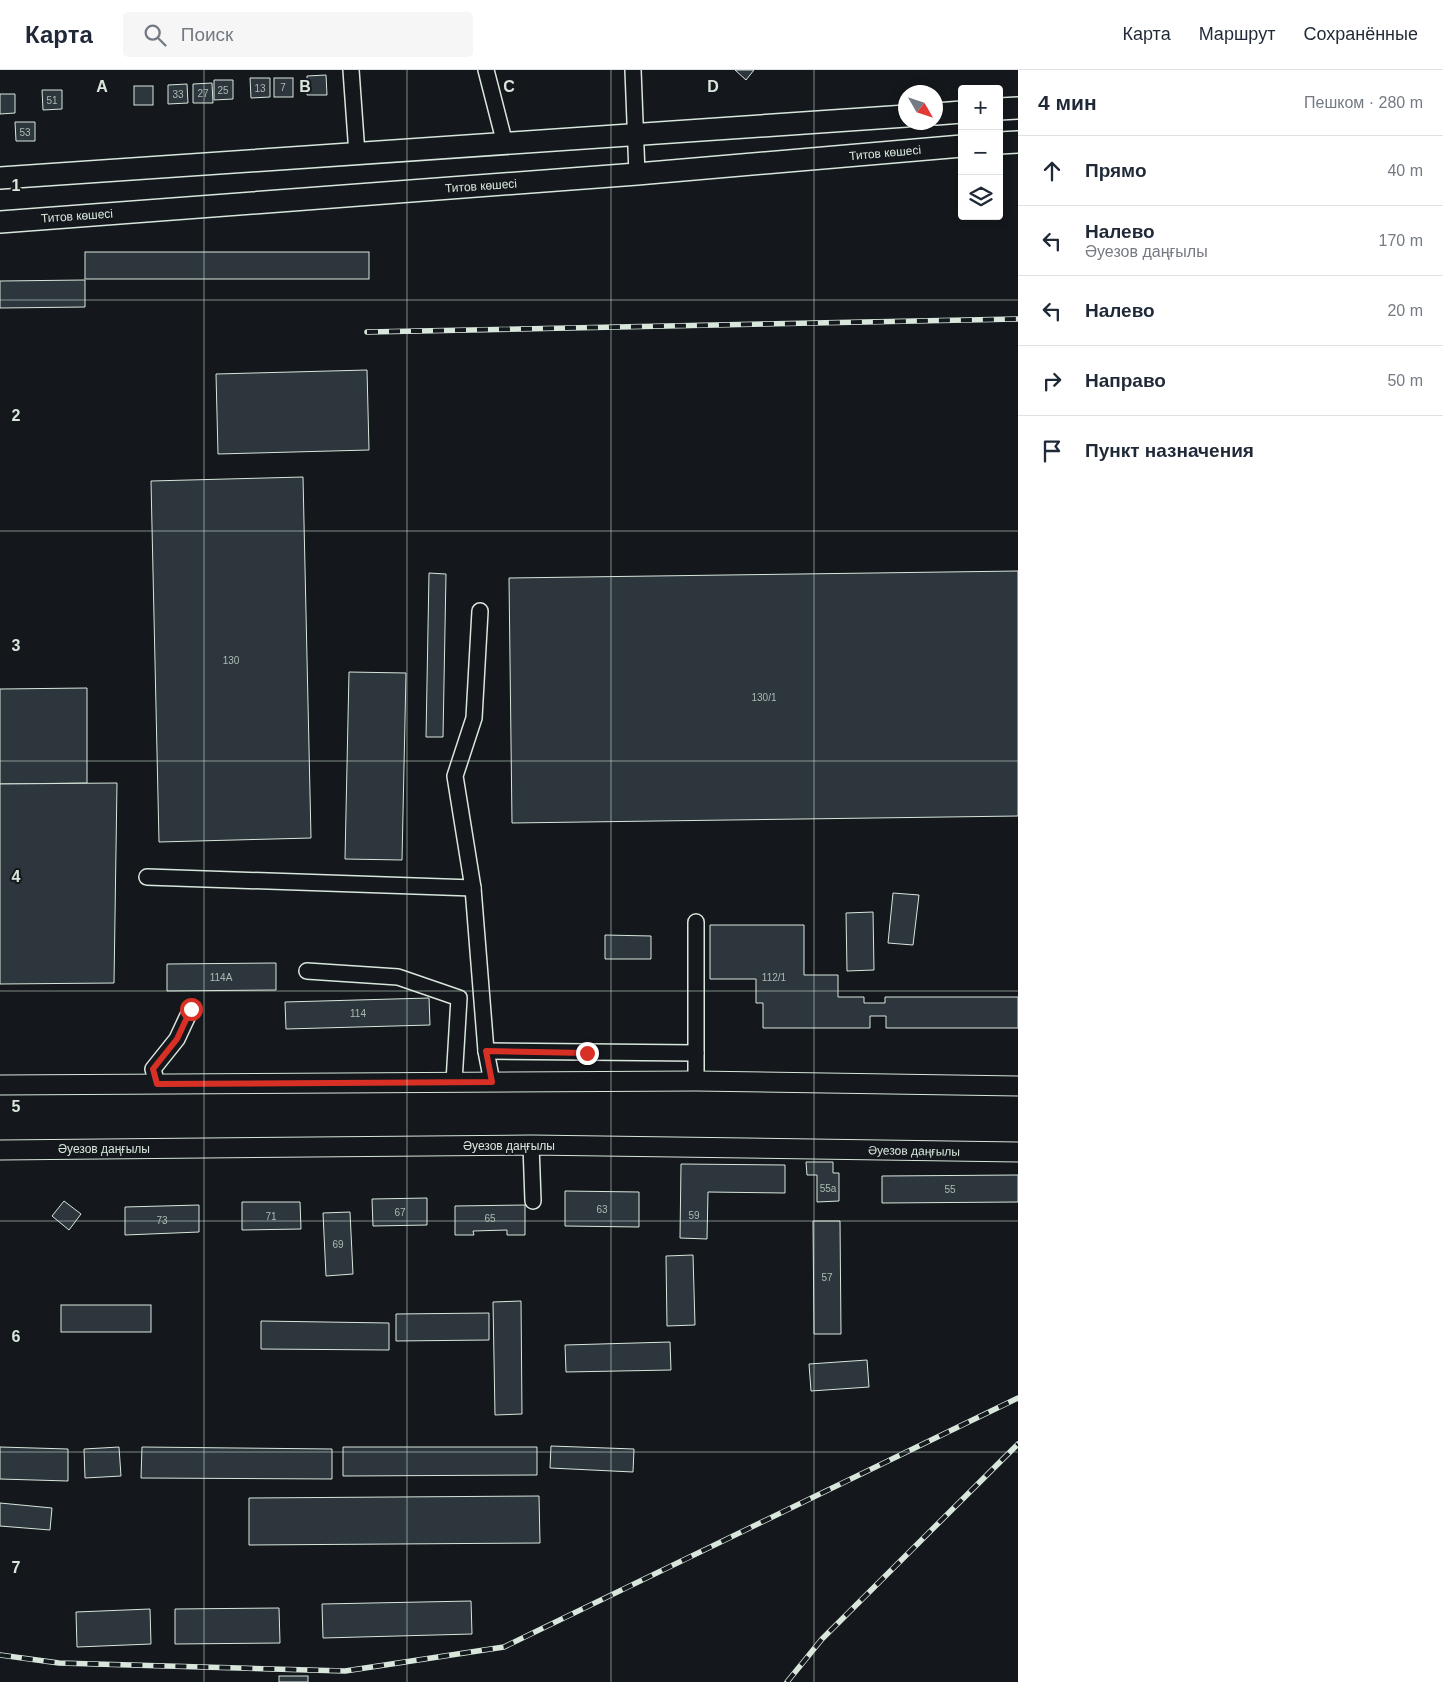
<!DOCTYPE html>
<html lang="ru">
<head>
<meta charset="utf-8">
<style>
  :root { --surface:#fff; --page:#f6f6f7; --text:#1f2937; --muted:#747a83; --line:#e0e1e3 }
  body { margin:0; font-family:Helvetica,sans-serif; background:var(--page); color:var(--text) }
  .controls { position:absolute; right:15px; top:15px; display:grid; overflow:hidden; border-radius:5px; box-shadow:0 2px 8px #0003 }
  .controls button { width:45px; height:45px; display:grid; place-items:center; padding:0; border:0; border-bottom:1px solid var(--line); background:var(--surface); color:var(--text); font:25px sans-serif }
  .compass { position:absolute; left:898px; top:15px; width:45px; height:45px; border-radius:50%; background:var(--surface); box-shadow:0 2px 8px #0003; rotate:129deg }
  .stop { position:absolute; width:15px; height:15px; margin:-11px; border:4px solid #d93025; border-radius:50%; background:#fff }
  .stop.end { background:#d93025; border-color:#fff; box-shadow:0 1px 5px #0008 }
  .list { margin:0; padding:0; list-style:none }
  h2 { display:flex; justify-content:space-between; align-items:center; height:65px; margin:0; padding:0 20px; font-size:21px }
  h2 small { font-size:16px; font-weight:400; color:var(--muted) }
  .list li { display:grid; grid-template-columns:32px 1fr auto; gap:15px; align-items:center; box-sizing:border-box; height:70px; padding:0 20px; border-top:1px solid var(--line) }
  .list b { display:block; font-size:19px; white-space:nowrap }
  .list p { margin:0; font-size:16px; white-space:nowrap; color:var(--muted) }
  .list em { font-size:16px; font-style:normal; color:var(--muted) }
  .icon { flex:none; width:28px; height:28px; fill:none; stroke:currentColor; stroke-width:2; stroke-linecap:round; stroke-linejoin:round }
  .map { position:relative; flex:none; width:1018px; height:1612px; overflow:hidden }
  header { display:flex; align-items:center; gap:30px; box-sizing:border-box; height:70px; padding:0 25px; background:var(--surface); border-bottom:1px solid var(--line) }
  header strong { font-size:24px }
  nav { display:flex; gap:28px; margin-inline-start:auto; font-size:18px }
  .search { width:350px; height:45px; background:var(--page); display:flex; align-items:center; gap:12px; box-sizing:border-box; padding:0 18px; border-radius:5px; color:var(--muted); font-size:19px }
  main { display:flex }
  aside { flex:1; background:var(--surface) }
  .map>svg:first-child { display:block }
  .building { fill:#2c363c; stroke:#d8e6dc }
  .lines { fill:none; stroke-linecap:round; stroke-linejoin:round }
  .minor-casing { stroke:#d8e6dc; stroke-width:18 }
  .major-casing { stroke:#d8e6dc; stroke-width:21 }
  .highway-casing { stroke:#d8e6dc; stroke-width:24 }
  .minor { stroke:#14181c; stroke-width:15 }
  .major { stroke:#14181c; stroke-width:19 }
  .highway { stroke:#14181c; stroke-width:21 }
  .rail-casing { stroke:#d8e6dc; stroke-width:5.5 }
  .rail { stroke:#14181c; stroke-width:4; stroke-dasharray:11; stroke-linecap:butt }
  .route { stroke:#d93025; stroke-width:6 }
  .grid { fill:none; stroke:#d8e6dc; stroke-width:1; stroke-opacity:0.55 }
  .labels { text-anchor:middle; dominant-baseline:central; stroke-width:4; stroke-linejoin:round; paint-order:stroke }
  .number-label { font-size:10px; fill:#adbab4 }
  .street-label { font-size:12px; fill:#d8e6dc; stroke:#14181c }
  .grid-label { font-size:16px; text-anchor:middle; font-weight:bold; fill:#d8e6dc; stroke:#14181c; stroke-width:4; stroke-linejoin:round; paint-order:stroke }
</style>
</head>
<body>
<header>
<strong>Карта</strong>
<div class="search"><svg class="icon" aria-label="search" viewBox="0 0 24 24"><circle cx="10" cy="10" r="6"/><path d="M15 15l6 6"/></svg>Поиск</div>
<nav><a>Карта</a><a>Маршрут</a><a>Сохранённые</a></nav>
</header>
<main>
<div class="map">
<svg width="1018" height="1612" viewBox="0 0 1018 1612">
  <rect width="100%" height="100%" fill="#14181c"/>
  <g class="building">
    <path d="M735 0H754L746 10Z"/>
    <path d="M326 5 327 25H307V6Z"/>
    <path d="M250 8H270V27L251 28Z"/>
    <rect x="274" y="8" width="19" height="19"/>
    <path d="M214 10H233V29L214 30Z"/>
    <path d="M212 13 213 33H193V14Z"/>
    <path d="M187 14 188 33 168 34V15Z"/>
    <rect x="134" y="16" width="19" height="19"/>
    <path d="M42 20H62V39L43 40Z"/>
    <path d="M0 24H15V43L0 44Z"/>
    <path d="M15 52H35V71H16Z"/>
    <rect x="85" y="182" width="284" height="27"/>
    <path d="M85 210V237L0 238V211Z"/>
    <path d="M367 300 369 380 218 384 216 304Z"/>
    <path d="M303 407 311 768 159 772 151 411Z"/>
    <path d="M1018 501V746L512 753 509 508Z"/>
    <path d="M429 503 446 504 443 667H426Z"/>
    <path d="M349 602 406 603 402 790 345 789Z"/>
    <path d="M87 618V713L0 714V619Z"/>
    <path d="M117 713 114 913 0 914V714Z"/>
    <path d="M893 823 919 825 913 875 888 873Z"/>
    <path d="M873 842 874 900 847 901 846 843Z"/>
    <path d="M710 855H804V905H838V927H864V933H885V927H1018V958H886V946H870V958H763V933H756V909H710Z"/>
    <path d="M605 865 651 866V889H605Z"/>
    <path d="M276 893V920L167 921V894Z"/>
    <path d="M429 928 430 955 286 959 285 932Z"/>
    <path d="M806 1092H833V1103H839V1131L817 1132V1105H807Z"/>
    <path d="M681 1094 785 1095V1123L708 1122 707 1169 680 1168Z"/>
    <path d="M1018 1105V1132L882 1133V1106Z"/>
    <path d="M565 1121 639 1122V1157L565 1156Z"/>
    <path d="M427 1128V1155L373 1156 372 1129Z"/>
    <path d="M64 1131 81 1144 69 1160 52 1146Z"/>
    <path d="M242 1132H300L301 1159 242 1160Z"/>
    <path d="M199 1135V1162L125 1165V1137Z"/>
    <path d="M525 1135V1165H507V1160L473 1161 474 1165H455V1136Z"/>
    <path d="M350 1142 353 1204 326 1206 323 1143Z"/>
    <path d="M813 1151H840L841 1264H814Z"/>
    <path d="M693 1185 695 1255 667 1256 666 1186Z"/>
    <path d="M521 1231 522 1344 495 1345 493 1232Z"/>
    <rect x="61" y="1235" width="90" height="27"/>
    <path d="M489 1243V1270L396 1271V1244Z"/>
    <path d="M261 1251 389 1253V1280L261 1279Z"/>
    <path d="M670 1272 671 1300 566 1302 565 1275Z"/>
    <path d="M867 1290 869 1317 811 1321 809 1294Z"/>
    <path d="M551 1376 634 1379 633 1402 550 1398Z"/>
    <path d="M0 1377 68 1379V1411L0 1409Z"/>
    <path d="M119 1377 121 1406 85 1408 84 1379Z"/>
    <path d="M142 1377 332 1379V1409L141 1408Z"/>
    <path d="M343 1377H537V1405L343 1406Z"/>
    <path d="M539 1426 540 1473 249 1475V1428Z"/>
    <path d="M0 1433 52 1438 50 1460 0 1456Z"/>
    <path d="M471 1531 472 1564 323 1568 322 1534Z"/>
    <path d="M279 1538 280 1573 175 1574V1539Z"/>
    <path d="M150 1539 151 1574 77 1577 76 1542Z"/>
    <rect x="279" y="1606" width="29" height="6"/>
  </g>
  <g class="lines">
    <defs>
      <g id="minor">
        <path d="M351 0 357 84"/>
        <path d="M486 0 505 74"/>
        <path d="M633 0 637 104"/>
        <path d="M147 807 473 818 455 706 474 648 480 541"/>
        <path d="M473 818 486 981 492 1012"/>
        <path d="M696 852V1011"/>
        <path d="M307 901 398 907 459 928 454 1012"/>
        <path d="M486 981 696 983"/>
        <path d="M157 1014 153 999 177 969 191 939"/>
        <path d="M531 1075 533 1131"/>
      </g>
      <g id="major">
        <path d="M0 1015 696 1011 1018 1016"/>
        <path d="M0 1080 531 1075 1018 1082"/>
      </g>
      <g id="highway">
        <path d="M999 39 1018 38"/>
        <path d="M936 44 962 42"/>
        <path d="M999 73 1018 72"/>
        <path d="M0 108 906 46"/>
        <path d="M0 152 637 104 962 76"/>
      </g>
    </defs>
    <use href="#minor" class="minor-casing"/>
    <use href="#major" class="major-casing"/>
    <use href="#highway" class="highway-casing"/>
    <use href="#minor" class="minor"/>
    <use href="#major" class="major"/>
    <use href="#highway" class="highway"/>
    <defs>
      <g id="rail">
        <path d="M367 262 1018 249"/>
        <path d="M0 1585 59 1593 345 1601 504 1577 1018 1328"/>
        <path d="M787 1612 822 1569 1018 1374"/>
      </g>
    </defs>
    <use href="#rail" class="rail-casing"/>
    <use href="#rail" class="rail"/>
  </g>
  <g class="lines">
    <path class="route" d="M191 939 177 969 153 999 157 1014 492 1012 486 981 587 983"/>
  </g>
  <path class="grid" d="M204 0V1612M407 0V1612M611 0V1612M814 0V1612M0 230H1018M0 461H1018M0 691H1018M0 921H1018M0 1151H1018M0 1382H1018"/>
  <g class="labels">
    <g class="number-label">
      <text x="283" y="17">7</text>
      <text x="260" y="18">13</text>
      <text x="223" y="20">25</text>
      <text x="203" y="23">27</text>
      <text x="178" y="24">33</text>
      <text x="52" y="30">51</text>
      <text x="25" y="62">53</text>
      <text x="231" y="590">130</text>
      <text x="764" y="627">130/1</text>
      <text x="221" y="907">114А</text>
      <text x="774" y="907">112/1</text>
      <text x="358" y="943">114</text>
      <text x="828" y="1118">55а</text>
      <text x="950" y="1119">55</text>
      <text x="602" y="1139">63</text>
      <text x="400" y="1142">67</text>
      <text x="694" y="1145">59</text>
      <text x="271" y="1146">71</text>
      <text x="490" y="1148">65</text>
      <text x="162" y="1150">73</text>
      <text x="338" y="1174">69</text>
      <text x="827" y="1207">57</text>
    </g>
    <g class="street-label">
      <text transform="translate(885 83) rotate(-5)">Титов көшесі</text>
      <text transform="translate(481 116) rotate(-4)">Титов көшесі</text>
      <text transform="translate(77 146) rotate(-4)">Титов көшесі</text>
      <text x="509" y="1076">Әуезов даңғылы</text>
      <text x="104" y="1079">Әуезов даңғылы</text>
      <text transform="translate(914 1081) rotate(1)">Әуезов даңғылы</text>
    </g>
  </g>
  <g class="grid-label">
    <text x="102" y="22">A</text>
    <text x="305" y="22">B</text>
    <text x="509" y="22">C</text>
    <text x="713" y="22">D</text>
    <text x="16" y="121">1</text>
    <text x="16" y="351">2</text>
    <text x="16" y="581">3</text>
    <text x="16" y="812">4</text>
    <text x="16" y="1042">5</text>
    <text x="16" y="1272">6</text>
    <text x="16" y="1503">7</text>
  </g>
</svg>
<div class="controls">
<button>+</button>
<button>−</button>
<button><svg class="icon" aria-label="layers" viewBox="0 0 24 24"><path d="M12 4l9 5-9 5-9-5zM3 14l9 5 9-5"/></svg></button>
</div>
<svg class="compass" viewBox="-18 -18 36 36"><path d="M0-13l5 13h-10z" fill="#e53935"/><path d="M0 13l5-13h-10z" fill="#747a83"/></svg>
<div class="stop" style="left:191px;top:939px"></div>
<div class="stop end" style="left:587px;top:983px"></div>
</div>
<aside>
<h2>4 мин<small>Пешком · 280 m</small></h2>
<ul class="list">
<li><svg class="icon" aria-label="ahead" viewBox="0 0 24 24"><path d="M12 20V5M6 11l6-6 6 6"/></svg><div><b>Прямо</b></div><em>40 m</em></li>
<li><svg class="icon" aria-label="left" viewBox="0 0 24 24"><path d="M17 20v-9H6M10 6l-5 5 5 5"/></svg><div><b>Налево</b><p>Әуезов даңғылы</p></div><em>170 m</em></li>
<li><svg class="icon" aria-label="left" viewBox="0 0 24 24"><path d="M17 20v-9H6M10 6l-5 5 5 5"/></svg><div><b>Налево</b></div><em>20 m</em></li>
<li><svg class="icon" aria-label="right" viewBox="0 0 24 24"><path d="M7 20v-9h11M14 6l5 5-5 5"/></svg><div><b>Направо</b></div><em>50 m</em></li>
<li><svg class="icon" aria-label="arrive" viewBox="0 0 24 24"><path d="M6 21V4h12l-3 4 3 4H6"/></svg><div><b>Пункт назначения</b></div></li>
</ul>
</aside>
</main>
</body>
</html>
